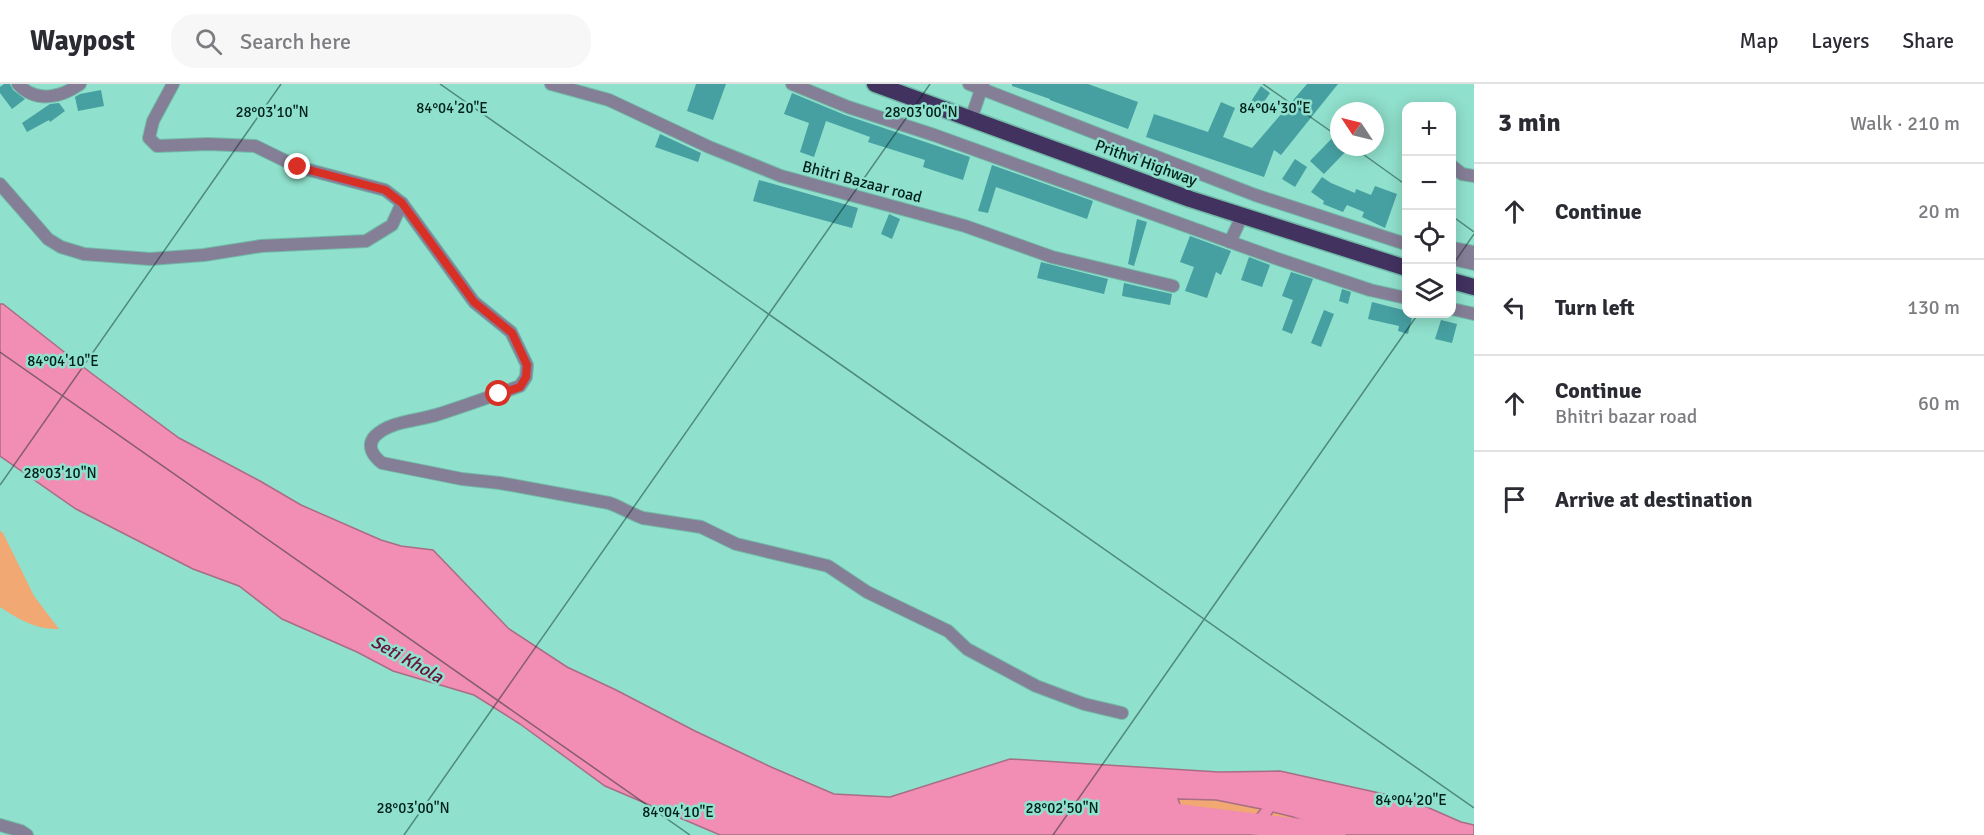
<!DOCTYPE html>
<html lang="en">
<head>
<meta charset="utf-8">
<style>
  :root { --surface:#fff; --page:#f7f7f7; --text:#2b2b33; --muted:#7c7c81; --line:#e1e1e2 }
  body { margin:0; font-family:Signika,sans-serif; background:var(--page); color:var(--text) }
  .controls { position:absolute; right:18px; top:18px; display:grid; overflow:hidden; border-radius:12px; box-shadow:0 3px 15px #0003 }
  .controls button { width:54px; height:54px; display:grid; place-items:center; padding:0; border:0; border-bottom:2px solid var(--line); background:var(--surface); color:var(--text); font:30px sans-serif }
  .compass { position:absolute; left:1330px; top:18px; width:54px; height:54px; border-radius:50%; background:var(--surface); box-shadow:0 3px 15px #0003; rotate:305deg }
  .stop { position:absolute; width:18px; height:18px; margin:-14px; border:4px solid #d93025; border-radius:50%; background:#fff }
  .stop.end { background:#d93025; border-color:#fff; box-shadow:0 2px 6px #0008 }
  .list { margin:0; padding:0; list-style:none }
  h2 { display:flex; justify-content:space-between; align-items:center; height:78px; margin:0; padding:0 24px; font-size:26px }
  h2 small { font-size:20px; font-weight:400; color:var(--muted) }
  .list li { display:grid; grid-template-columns:39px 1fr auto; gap:18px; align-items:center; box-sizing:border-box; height:96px; padding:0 24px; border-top:2px solid var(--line) }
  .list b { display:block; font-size:22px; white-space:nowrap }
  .list p { margin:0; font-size:20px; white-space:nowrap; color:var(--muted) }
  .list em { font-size:20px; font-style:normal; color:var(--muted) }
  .icon { flex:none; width:33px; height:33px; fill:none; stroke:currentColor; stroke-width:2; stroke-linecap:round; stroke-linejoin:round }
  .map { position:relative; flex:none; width:1474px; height:751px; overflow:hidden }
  header { display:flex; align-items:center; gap:36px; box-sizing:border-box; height:84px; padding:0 30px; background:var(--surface); border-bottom:2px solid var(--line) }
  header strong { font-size:28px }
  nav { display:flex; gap:33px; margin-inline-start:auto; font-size:21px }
  .search { width:420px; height:54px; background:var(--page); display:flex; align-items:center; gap:15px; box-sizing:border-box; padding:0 21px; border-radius:24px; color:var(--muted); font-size:22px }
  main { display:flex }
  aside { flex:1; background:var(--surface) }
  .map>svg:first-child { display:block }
  .green { fill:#f1a872 }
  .water { fill:#f28eb3; stroke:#a96d85; stroke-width:1.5; fill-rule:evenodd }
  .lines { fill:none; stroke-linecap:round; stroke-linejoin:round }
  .river { stroke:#f28eb3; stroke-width:21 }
  .building { fill:#469fa1 }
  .minor-casing { stroke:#72baa8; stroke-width:14 }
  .trunk-casing { stroke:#72baa8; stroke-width:19 }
  .minor { stroke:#857e97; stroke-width:12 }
  .trunk { stroke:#413260; stroke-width:16 }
  .route { stroke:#d93025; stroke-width:8 }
  .ticks { fill:none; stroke:#00211a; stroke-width:1.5; stroke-opacity:0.45 }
  .labels { text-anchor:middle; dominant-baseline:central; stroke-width:5; stroke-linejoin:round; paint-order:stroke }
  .street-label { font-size:16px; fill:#00211a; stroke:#8fe0cc }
  .water-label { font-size:18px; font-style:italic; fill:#670e3a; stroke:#8fe0cc }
  .ticks-label { font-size:15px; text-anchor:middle; fill:#00211a; stroke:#8fe0cc; stroke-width:5; stroke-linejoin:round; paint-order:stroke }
</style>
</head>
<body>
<header>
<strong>Waypost</strong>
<div class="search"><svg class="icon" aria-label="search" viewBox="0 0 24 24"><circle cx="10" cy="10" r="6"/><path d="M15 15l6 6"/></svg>Search here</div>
<nav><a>Map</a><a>Layers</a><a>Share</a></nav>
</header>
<main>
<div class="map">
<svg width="1474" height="751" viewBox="0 0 1474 751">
  <rect width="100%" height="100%" fill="#8fe0cc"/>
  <g class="green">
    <path d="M0 447 3 449 34 512 59 545C36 546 18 535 0 523Z"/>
    <path d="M1178 715 1216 716 1262 725 1246 743H1219L1183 731Z"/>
    <path d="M1273 728 1293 733 1342 751H1262L1263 744Z"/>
  </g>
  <path class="water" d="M0 220H3L91 289 179 354 260 397 301 421 381 456 401 462 433 466 509 545 567 583 616 606 695 647 771 683 834 710 890 713 1010 675 1219 688 1280 687 1411 716 1461 738 1474 741V751H1342L1293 733 1273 728 1263 744 1262 751H720L605 702 520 640 474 611 393 587 357 568 282 535 239 502 193 485 76 425 0 372ZM1178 715 1216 716 1261 725 1246 743H1219L1184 731Z"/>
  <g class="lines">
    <path class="river" d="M1157 728 1329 749 1335 751"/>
  </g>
  <g class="building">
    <path d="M4 0H10L13 6 25 15 12 25 0 9V3Z"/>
    <path d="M696 0H726L713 36 687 27Z"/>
    <path d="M1012 0H1088L1138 18 1128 45 1050 16V15L1012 2Z"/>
    <path d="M1307 0H1338L1281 71 1274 66 1264 93 1146 53 1154 30 1208 48 1221 18 1235 24 1223 53 1252 64Z"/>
    <path d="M1261 2 1270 9 1259 25 1250 19Z"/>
    <path d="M101 6 104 22 78 27 75 13 80 10Z"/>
    <path d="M792 9 845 31 970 73 963 96 923 83 925 76 868 58 870 53 826 37 814 73 800 68 809 39 784 30Z"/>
    <path d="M59 19 65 27 50 38 49 36 27 48 22 39 50 20Z"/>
    <path d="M1339 47V63H1350L1324 90 1310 77Z"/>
    <path d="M660 50 701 69 698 78 655 63Z"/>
    <path d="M1295 75 1307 83 1295 103 1282 95Z"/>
    <path d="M992 81 1093 117 1087 135 996 103 988 129 978 127Z"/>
    <path d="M1322 93 1331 99 1355 109 1356 105 1371 111 1375 102 1397 110 1385 144 1362 133 1364 128 1347 121 1343 128 1323 120 1324 117 1311 108Z"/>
    <path d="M759 96 858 124 852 144 753 117Z"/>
    <path d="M889 130 900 135 892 155 881 150Z"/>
    <path d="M1137 135 1147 138 1134 182 1128 180Z"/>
    <path d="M1190 152 1231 167 1221 191 1216 188 1207 214 1185 207 1194 183 1180 178Z"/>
    <path d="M1249 173 1270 181 1262 203 1241 196Z"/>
    <path d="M1041 178 1108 195 1104 210 1037 194Z"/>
    <path d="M1291 188 1313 195 1292 250 1282 246 1293 216 1282 212Z"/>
    <path d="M1124 199 1172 210 1170 221 1122 212Z"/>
    <path d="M1342 205 1351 208 1348 220 1339 217Z"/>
    <path d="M1372 218 1407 227V230H1413L1408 250 1398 247 1399 242 1368 235Z"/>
    <path d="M1324 226 1334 230 1321 263 1311 259Z"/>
    <path d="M1441 236 1457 240 1452 259 1435 255Z"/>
  </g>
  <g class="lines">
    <defs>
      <g id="minor">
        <path d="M18 0C36 19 60 14 80 0"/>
        <path d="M173 0 153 37 149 54 157 62 208 60 255 62 298 83 385 106 402 119"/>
        <path d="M551 0 609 16 709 63 781 92 965 142 1052 173 1173 202"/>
        <path d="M792 0 848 23 934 51 1275 174 1370 206 1406 214"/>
        <path d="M969 0 1255 111 1406 160"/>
        <path d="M971 35 983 0"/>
        <path d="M1452 82 1462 90 1474 92"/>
        <path d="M0 100 48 155 61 163 84 170 150 175 204 171 261 162 366 157 392 141 402 119 474 218 511 248 527 281 526 293 520 302C492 312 464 322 436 331 416 337 390 337 375 352 366 362 373 372 382 379L462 395 500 399 609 419C621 423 631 430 643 434L701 443 736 460 828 482 867 508 948 547 967 565 1036 602 1084 620 1122 629"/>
        <path d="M1230 158 1242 132"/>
        <path d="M1452 164 1474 168"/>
        <path d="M1452 175 1474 180"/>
        <path d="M1452 225 1474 230"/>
        <path d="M0 741 21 747 27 751"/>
      </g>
      <g id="trunk">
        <path d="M875 0 1190 115 1406 184"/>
        <path d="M1452 197 1474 203"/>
      </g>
    </defs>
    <use href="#minor" class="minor-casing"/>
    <use href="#trunk" class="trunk-casing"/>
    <use href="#minor" class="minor"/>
    <use href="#trunk" class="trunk"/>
  </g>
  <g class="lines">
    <path class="route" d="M298 83 385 106 402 119 474 218 512 249 527 281 526 293 520 303 499 310"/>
  </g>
  <path class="ticks" d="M440 0 1474 724M1263 0 1339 53M1353 63 1406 101M1452 132 1474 148M1452 182 1474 150M0 268 690 751M0 401 281 0M404 751 930 0M1053 751 1418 230"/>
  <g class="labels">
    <g class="street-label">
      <text transform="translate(1146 79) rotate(20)">Prithvi Highway</text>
      <text transform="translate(862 98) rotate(15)">Bhitri Bazaar road</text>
    </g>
    <g class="water-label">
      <text transform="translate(407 575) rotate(29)">Seti Khola</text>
    </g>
  </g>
  <g class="ticks-label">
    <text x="1275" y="29">84°04'30"E</text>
    <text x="452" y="29">84°04'20"E</text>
    <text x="272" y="33">28°03'10"N</text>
    <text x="921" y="33">28°03'00"N</text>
    <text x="63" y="282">84°04'10"E</text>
    <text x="60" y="394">28°03'10"N</text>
    <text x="1411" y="721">84°04'20"E</text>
    <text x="413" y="729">28°03'00"N</text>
    <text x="1062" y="729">28°02'50"N</text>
    <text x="678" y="733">84°04'10"E</text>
  </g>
</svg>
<div class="controls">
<button>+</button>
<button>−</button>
<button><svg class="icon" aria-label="locate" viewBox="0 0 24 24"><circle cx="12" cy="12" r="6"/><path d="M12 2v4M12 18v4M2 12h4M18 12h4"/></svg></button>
<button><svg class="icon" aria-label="layers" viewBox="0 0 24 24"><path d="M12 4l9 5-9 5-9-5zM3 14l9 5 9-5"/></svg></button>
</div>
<svg class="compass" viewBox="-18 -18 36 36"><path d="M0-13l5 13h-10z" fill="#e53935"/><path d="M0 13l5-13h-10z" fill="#7c7c81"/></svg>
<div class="stop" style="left:499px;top:310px"></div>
<div class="stop end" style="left:298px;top:83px"></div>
</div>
<aside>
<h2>3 min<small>Walk · 210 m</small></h2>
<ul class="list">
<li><svg class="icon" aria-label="ahead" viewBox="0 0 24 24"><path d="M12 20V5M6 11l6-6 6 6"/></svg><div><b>Continue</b></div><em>20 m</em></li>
<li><svg class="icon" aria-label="left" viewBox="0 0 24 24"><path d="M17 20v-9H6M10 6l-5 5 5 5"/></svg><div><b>Turn left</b></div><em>130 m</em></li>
<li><svg class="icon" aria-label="ahead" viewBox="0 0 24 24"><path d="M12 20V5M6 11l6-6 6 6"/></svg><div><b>Continue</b><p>Bhitri bazar road</p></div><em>60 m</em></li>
<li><svg class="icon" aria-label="arrive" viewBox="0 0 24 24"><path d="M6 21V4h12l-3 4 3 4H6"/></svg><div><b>Arrive at destination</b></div></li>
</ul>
</aside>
</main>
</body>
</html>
